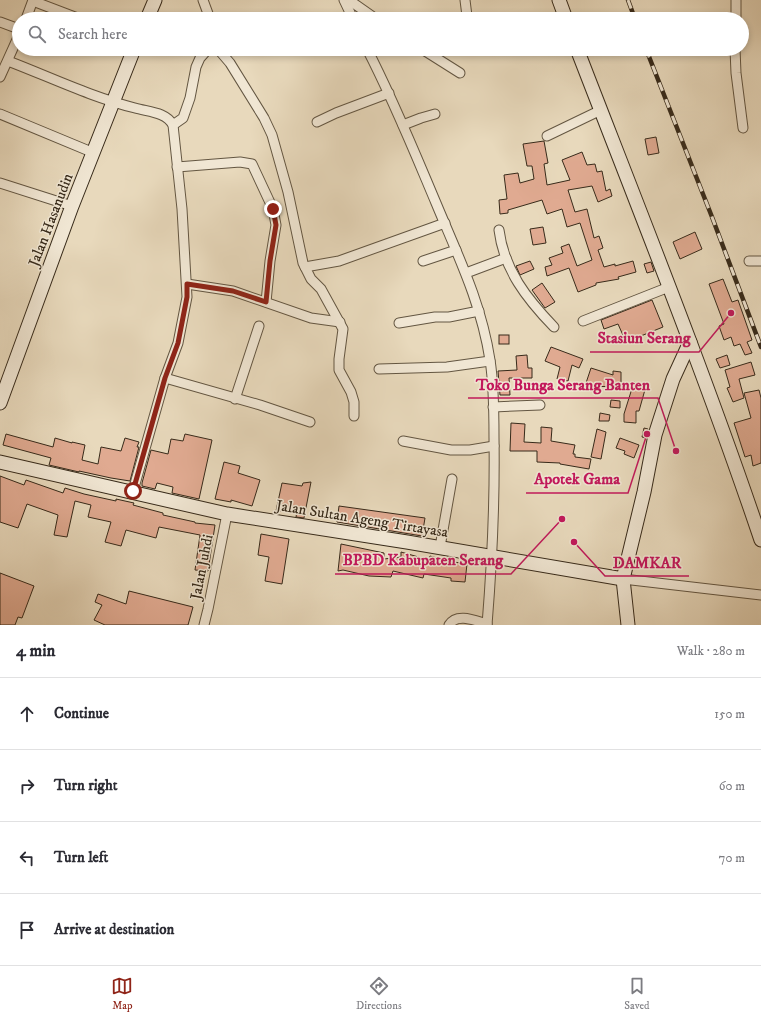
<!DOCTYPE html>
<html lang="en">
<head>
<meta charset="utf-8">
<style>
  :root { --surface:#fff; --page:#f2f2f3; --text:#2b2b33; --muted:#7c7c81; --line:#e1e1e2; --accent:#8f2418 }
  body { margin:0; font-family:"IM FELL DW Pica",serif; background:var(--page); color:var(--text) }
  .stop { position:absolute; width:12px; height:12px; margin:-9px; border:3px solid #8f2418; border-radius:50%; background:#fff }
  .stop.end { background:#8f2418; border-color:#fff; box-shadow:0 1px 4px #0008 }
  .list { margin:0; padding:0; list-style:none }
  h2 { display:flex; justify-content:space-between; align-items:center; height:52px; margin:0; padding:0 16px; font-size:17px }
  h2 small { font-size:13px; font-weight:400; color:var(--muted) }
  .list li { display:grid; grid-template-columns:26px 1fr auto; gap:12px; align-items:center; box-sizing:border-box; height:72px; padding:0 16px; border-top:1px solid var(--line) }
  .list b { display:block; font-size:15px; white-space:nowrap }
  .list em { font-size:13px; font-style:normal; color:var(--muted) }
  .icon { flex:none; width:22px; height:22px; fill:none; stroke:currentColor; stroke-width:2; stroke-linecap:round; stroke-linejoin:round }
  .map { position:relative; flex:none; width:761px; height:625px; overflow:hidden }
  .search { position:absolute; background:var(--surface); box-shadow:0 2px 6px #0003; left:12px; right:12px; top:12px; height:44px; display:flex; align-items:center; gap:10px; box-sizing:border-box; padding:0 14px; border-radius:22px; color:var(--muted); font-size:15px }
  .sheet { height:340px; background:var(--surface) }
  nav { display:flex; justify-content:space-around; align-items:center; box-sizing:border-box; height:56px; border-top:1px solid var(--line); background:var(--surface); font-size:11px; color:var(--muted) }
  nav a { display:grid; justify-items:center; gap:2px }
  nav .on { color:var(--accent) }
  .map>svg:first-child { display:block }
  .building { fill:#e0aa91; stroke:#372a1a }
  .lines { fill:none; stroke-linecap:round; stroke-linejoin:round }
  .street-casing { stroke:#635642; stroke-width:11 }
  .secondary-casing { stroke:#372a1a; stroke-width:15 }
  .street { stroke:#f0e6d3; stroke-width:9 }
  .secondary { stroke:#f0e6d3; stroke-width:13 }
  .rail-casing { stroke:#372a1a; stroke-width:4.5 }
  .rail { stroke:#f0e6d3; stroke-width:3; stroke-dasharray:9; stroke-linecap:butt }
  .route { stroke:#8f2418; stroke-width:5 }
  .labels { text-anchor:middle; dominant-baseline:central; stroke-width:3; stroke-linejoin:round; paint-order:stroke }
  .street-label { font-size:15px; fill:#372a1a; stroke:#f0e6d3 }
  .leader { fill:none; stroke:#c2185b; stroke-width:1.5 }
  .callout-dot { fill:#c2185b; stroke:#f0e6d3; stroke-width:1.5 }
  .callout-label { font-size:16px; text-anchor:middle; font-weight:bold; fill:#c2185b; stroke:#f0e6d3; stroke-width:3; stroke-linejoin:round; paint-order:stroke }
</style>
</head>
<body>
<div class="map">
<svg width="761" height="625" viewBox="0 0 761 625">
  <rect width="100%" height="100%" fill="#e8d9bc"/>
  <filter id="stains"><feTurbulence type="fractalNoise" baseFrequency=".005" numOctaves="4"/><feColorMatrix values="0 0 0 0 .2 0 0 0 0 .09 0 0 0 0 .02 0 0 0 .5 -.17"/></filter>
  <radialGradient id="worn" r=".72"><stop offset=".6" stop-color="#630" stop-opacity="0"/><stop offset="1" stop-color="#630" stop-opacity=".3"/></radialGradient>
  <g class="building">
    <path d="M656 137 659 153 648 155 645 139Z"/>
    <path d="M544 141 548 163 544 164 547 185 570 180 562 160 582 152 587 165 595 164 597 172 602 171 606 191 610 189 612 196 598 202 592 186 568 190 575 212 587 209 594 238 599 236 603 248 598 250 604 267 615 264V266L633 261 636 272 618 277 619 279 596 283V285L578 292 569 268 547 276 545 267 552 265 549 258 563 253 561 247 569 244 577 266 592 260 580 223 567 227 562 209 547 214 542 200 508 210V213L500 214 499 200 507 199 504 175 518 173 520 183 534 179 532 166H527L523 144Z"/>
    <path d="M543 227 546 243 533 245 530 229Z"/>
    <path d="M695 232 702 249 680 259 673 242Z"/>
    <path d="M530 261 534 269 520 275 516 266Z"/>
    <path d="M651 262 654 271 647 273 644 264Z"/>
    <path d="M723 279 732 302 738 300 752 340 747 342 752 353 745 355 740 344 734 346 731 337 724 340 719 326 724 324 709 284Z"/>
    <path d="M542 283 555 302 545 308 532 290Z"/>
    <path d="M652 300 663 327 626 342 618 324 604 329 601 320Z"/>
    <rect x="499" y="335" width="10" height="9"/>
    <path d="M551 347 583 359 579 368 572 365 568 381 557 379 560 367 545 361Z"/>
    <path d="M527 355 528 368H532V378H509L510 395H500L498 371 517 370 516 356Z"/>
    <path d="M727 355 730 365 720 368 716 359Z"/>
    <path d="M751 362 755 375 739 379 744 398 733 402 727 388 730 387 725 370Z"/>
    <path d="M591 368 613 375V371L621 372V387L585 386Z"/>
    <path d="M634 382 646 386 639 411H636V423L624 422V414Z"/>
    <path d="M759 390 761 398V463L753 466 751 455 745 457 734 423 751 418 744 393Z"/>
    <path d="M611 400 620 401V408L610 407Z"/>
    <path d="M600 413 610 415 609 421H599Z"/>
    <path d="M511 423 525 424 524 442 541 443V427L552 428 551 441 575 445 573 454H575V457L591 459 589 469 560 464V463L537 462V451H510Z"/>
    <path d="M644 428 648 429 646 438 642 437Z"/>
    <path d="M597 429 606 432 601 459 591 457Z"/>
    <path d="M6 434 53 447 55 438 72 443V442L85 445 82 460 98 464 101 447 121 451 125 438 139 442 137 447H139L130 481 111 478 79 471V472L49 465 51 458 3 445Z"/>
    <path d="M185 434 212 440 199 499 172 493 173 487 157 483 155 489 142 486V483L151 450 168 454 171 439 183 441Z"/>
    <path d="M620 438 639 445 634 458 624 454 625 451 616 448Z"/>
    <path d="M224 462 240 466 238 473 260 480 252 506 231 500V502L215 499Z"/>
    <path d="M0 476 24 485 26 480 63 493 65 488 84 494 116 501V499L134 503 133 505 163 513V515L195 522V523L215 525 208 571 195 570 200 535 159 527 156 538 126 530 121 546 105 542 111 522 88 517 91 505 75 501 67 537 54 535 58 515 27 504 18 528 0 522Z"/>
    <path d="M311 482 304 518 296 517 297 511H276L282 483 302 486 303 483Z"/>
    <path d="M339 506 425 518 422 536 337 522Z"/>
    <path d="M261 534 289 539 282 584 265 581 269 557 258 555Z"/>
    <path d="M341 544 384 553V559L401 557V552L429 560 430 556 454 563V562L467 564 465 582 451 581V578L424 574 423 578 393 571 391 577 369 576 343 570 338 571Z"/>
    <path d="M0 573 34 586 22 618 18 617 15 625H0Z"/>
    <path d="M129 591 193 607 188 625H105L94 620 102 605 95 602 98 594 126 604Z"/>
  </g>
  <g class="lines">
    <defs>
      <g id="street">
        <path d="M203 0 210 19"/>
        <path d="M344 0 353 19"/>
        <path d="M349 0 376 19"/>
        <path d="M465 0 467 16"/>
        <path d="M33 1 80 19"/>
        <path d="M26 19 33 0"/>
        <path d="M736 19V0"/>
        <path d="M0 22 19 29"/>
        <path d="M218 49 230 63 264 118 272 135 288 192 303 263 311 279 321 289 343 329 339 359V370L351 392 354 402V416"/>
        <path d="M367 49C393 99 414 151 436 203 458 256 481 302 490 360 494 385 494 412 494 438 495 500 492 563 487 625"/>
        <path d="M422 49 460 73"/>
        <path d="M735 49 736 73 743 128"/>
        <path d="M8 61C50 77 91 97 135 108 149 112 166 112 173 125L182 209 187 297 178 343 165 378 133 491"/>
        <path d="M0 77 19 35"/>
        <path d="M0 114 94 153"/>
        <path d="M317 122 336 113 389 93"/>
        <path d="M173 125 183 118 190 98 196 67 200 58 208 49"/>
        <path d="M403 125 421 118 435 114"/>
        <path d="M547 136 601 110"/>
        <path d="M177 167 240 162 252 164 273 209 276 225 270 261 266 302"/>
        <path d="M0 183 72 206"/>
        <path d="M499 230C504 270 527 299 554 327"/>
        <path d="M423 261 456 250"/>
        <path d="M749 261H761"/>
        <path d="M305 267 339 261 445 223"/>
        <path d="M466 273 506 258"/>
        <path d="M187 284 233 291 311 318 340 322"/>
        <path d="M583 321 669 287"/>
        <path d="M399 323 435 317H449L479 311"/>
        <path d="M379 369 447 367 490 361"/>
        <path d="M165 378 260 405 310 422"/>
        <path d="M235 399 259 326"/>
        <path d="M493 407 540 405"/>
        <path d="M403 441 451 450H470L494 446"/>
        <path d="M440 547 452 479"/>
        <path d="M623 579 761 595"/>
        <path d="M204 625 208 609 227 514"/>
        <path d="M449 625C457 612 476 621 487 624"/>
      </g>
      <g id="secondary">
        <path d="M559 0 566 19"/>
        <path d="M147 19 155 0"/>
        <path d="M577 49C640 212 705 374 761 540"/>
        <path d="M0 403 72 206 134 49"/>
        <path d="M0 462 227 514 407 542 623 579"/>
        <path d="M628 625 623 579 644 492 655 435 673 379 690 342"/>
      </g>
    </defs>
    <use href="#street" class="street-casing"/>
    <use href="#secondary" class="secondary-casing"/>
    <use href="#street" class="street"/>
    <use href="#secondary" class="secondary"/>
    <defs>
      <g id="rail">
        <path d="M628 0 635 19"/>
        <path d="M646 49 712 217 761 347"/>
      </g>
    </defs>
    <use href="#rail" class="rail-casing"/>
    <use href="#rail" class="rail"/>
  </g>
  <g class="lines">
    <path class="route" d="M133 491 165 378 178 343 187 297V284L233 291 266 302 270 261 276 225 273 209"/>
  </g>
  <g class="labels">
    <g class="street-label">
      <text transform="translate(51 220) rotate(-69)">Jalan Hasanudin</text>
      <text transform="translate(362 519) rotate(9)">Jalan Sultan Ageng Tirtayasa</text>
      <text transform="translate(202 567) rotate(-79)">Jalan Juhdi</text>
    </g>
  </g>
  <path class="leader" d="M731 313L699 352H590M676 451L658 398H468M647 434L628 493H526M562 519L511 574H335M574 542L605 576H689"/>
  <g class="callout-dot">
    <circle cx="731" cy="313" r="4"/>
    <circle cx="676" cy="451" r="4"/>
    <circle cx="647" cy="434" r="4"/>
    <circle cx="562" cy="519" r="4"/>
    <circle cx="574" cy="542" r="4"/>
  </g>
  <g class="callout-label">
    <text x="644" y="343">Stasiun Serang</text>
    <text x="563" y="390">Toko Bunga Serang Banten</text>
    <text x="577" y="484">Apotek Gama</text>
    <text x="423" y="565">BPBD Kabupaten Serang</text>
    <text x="647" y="568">DAMKAR</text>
  </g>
  <rect width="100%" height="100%" filter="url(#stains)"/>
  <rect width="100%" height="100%" fill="url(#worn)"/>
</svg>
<div class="stop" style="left:133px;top:491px"></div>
<div class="stop end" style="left:273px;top:209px"></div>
<div class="search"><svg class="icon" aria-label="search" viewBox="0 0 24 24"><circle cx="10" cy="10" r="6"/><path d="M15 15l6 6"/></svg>Search here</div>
</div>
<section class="sheet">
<h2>4 min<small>Walk · 280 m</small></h2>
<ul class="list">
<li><svg class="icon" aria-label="ahead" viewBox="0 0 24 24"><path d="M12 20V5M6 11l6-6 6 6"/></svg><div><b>Continue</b></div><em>150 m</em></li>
<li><svg class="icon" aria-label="right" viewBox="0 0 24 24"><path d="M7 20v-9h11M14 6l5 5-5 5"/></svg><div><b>Turn right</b></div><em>60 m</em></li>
<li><svg class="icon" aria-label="left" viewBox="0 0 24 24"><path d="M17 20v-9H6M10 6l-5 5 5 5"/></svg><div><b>Turn left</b></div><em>70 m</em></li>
<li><svg class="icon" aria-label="arrive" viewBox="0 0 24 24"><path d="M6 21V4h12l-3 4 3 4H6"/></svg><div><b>Arrive at destination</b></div></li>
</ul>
</section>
<nav>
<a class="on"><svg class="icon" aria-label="map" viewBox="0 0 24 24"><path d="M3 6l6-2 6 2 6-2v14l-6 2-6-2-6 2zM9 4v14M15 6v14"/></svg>Map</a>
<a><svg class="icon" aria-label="directions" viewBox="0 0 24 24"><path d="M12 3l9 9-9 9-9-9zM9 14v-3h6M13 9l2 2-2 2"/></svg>Directions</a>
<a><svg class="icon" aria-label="saved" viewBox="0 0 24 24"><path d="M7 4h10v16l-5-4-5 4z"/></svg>Saved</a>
</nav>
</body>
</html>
